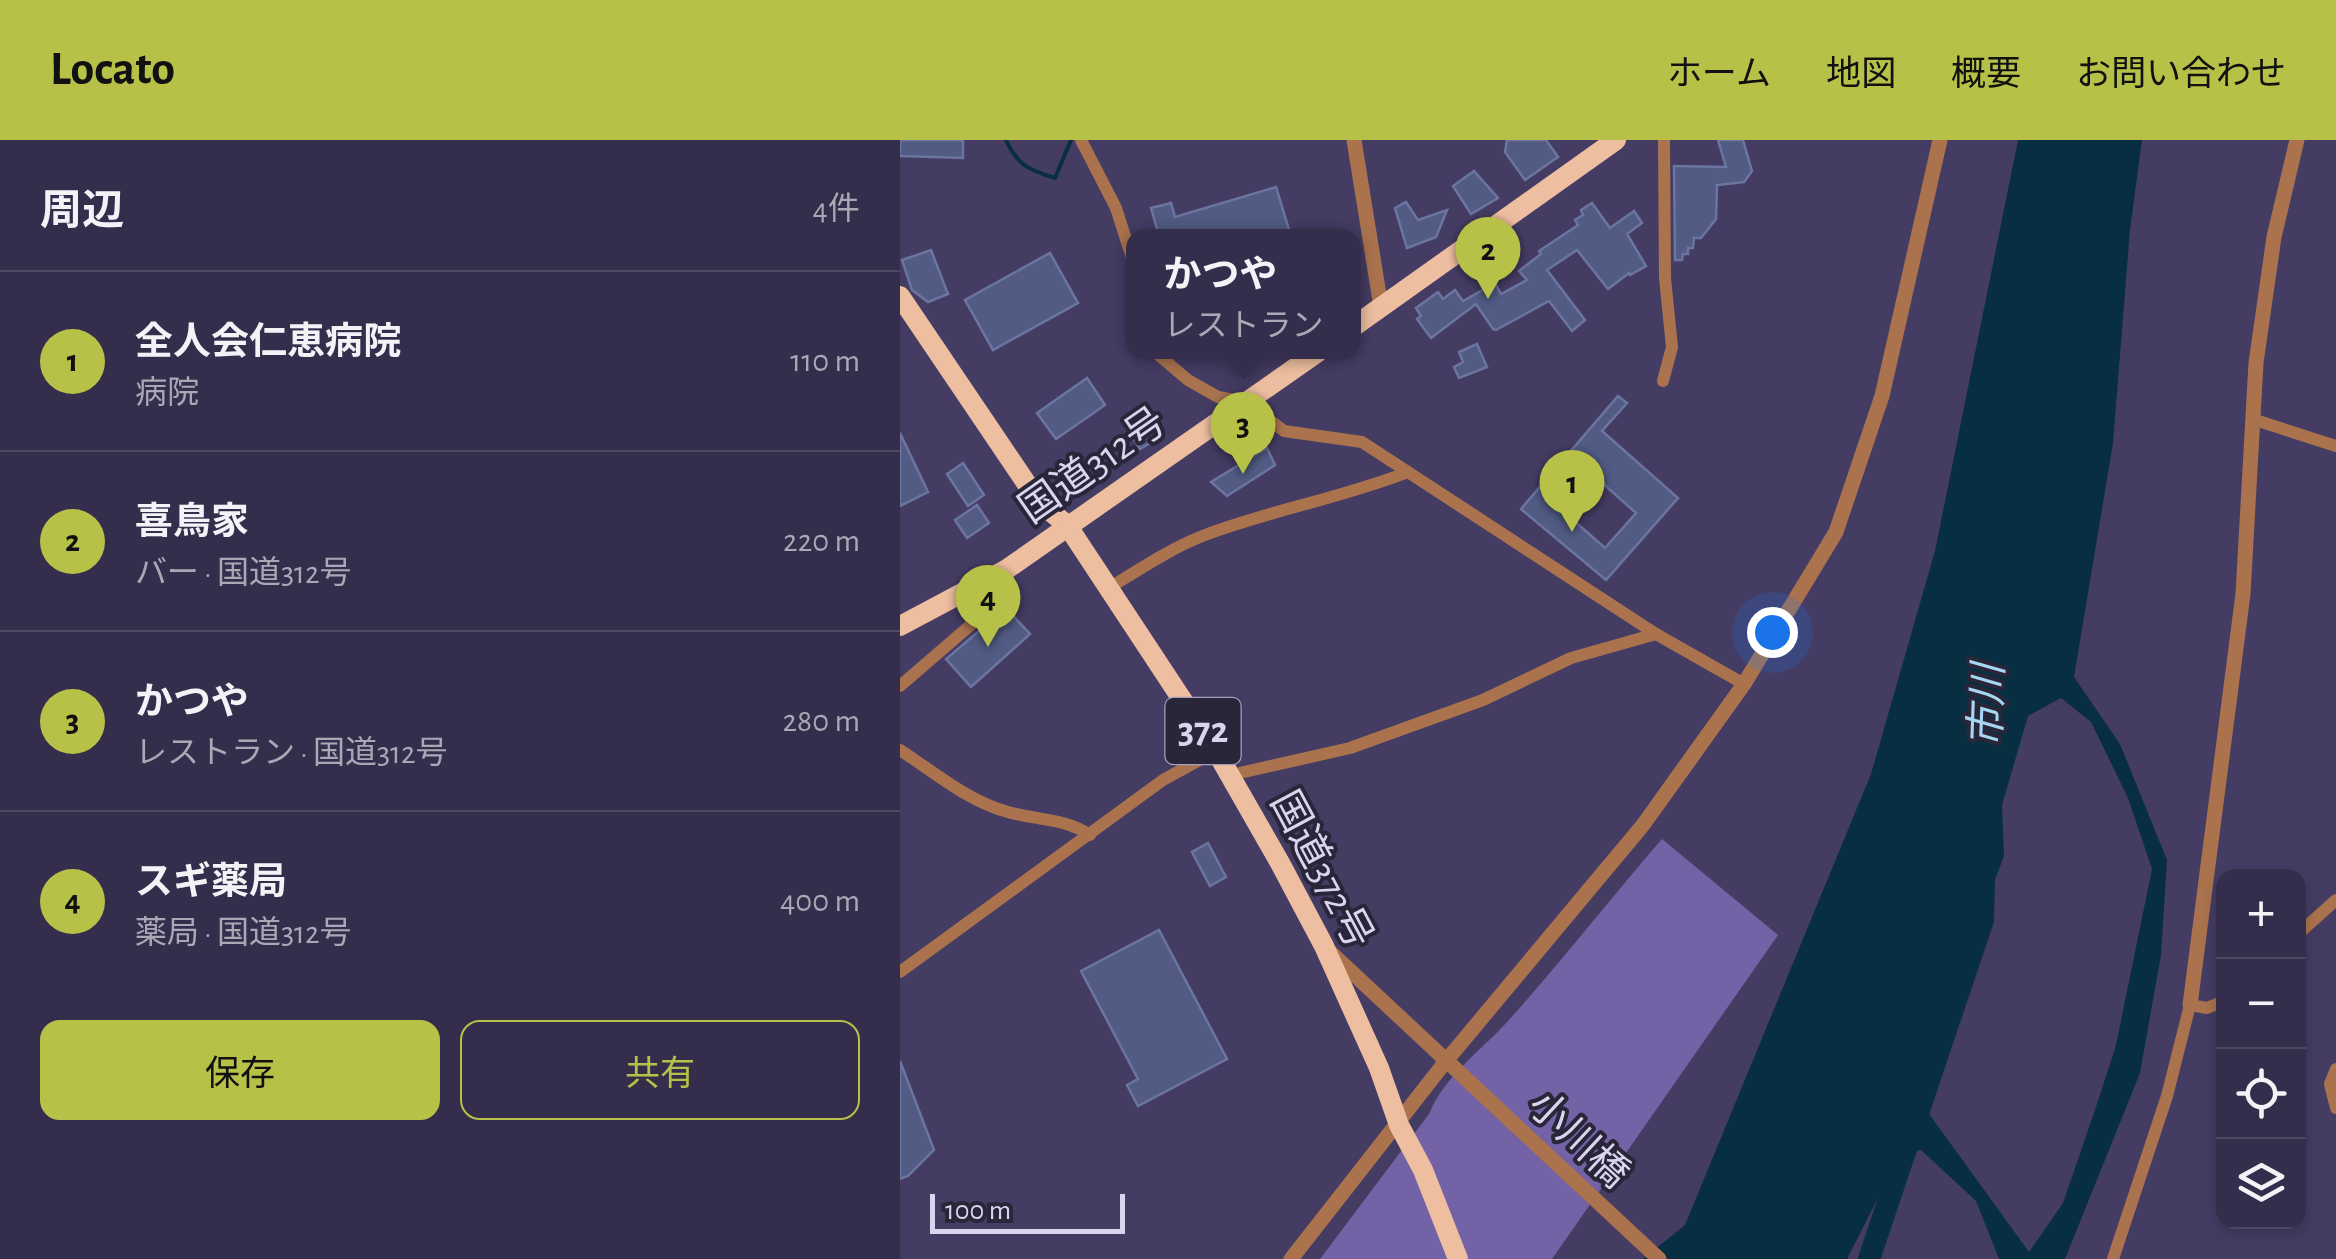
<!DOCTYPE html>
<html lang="ja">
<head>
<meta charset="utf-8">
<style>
  :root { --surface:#342d4b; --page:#3c3552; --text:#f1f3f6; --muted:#a9a8b5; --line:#4e4963; --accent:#b7c148 }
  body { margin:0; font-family:"Alegreya Sans","Noto Sans JP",sans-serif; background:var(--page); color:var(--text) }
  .controls { position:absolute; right:30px; bottom:30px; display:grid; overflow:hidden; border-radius:20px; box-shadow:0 5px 15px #0003 }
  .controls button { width:90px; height:90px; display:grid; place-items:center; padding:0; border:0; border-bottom:2px solid var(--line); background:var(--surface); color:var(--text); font:50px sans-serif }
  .scale { position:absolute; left:30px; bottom:25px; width:195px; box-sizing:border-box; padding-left:10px; border:5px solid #dad5ee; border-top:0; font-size:28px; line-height:35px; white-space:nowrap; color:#dad5ee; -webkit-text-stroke:8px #2a2639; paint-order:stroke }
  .you { position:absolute; left:872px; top:492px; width:35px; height:35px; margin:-25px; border:8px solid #fff; border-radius:50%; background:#1a73e8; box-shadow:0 0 0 15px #1a73e833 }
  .badge { display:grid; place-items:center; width:65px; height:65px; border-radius:50%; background:var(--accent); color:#111; font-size:32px; font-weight:700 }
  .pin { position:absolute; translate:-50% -82px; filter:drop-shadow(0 2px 5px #0008) }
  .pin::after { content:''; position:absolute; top:52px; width:35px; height:30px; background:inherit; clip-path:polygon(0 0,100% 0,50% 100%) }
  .popup { position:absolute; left:226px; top:89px; width:235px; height:130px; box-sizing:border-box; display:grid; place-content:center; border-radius:20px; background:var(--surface); filter:drop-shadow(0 2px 8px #0005); font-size:32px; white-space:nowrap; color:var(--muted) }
  .popup b { font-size:38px; color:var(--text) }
  .popup::after { content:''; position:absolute; left:50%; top:100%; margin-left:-20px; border:20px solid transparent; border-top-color:var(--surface) }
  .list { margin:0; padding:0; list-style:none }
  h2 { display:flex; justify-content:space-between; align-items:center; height:130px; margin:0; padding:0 40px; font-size:42px }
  h2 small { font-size:32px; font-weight:400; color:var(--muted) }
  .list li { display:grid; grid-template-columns:65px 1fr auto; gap:30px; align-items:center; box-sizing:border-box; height:180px; padding:0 40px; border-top:2px solid var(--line) }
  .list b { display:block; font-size:38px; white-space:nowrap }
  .list p { margin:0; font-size:32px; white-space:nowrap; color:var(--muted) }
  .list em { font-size:32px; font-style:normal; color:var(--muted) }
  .actions { display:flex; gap:20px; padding:30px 40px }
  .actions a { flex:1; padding:22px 0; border:2px solid var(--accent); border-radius:20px; text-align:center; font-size:35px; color:var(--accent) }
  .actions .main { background:var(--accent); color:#111 }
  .icon { flex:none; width:55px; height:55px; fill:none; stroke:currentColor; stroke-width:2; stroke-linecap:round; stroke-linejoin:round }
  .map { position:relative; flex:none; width:1436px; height:1119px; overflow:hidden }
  header { display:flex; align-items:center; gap:60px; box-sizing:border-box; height:140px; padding:0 50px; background:var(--accent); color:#111 }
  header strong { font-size:48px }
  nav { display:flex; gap:55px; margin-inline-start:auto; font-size:35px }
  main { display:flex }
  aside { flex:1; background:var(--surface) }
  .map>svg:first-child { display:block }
  .green { fill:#7362a6 }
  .water { fill:#082f41; fill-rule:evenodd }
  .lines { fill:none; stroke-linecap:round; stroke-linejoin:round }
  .stream { stroke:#082f41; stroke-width:4 }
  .river { stroke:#082f41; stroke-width:22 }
  .building { fill:#515b84; stroke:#6b75a0; stroke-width:2.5; fill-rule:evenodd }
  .minor { stroke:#aa734e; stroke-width:12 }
  .tertiary { stroke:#aa734e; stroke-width:15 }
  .trunk { stroke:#eebea0; stroke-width:20 }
  .labels { text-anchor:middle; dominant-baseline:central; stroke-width:8; stroke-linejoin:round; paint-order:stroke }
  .shield { fill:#2a2639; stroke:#a5a0b8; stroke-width:2.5 }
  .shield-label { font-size:38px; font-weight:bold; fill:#dad5ee }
  .street-label { font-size:40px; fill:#dad5ee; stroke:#2a2639 }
  .water-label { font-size:42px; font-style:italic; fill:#a5d7f3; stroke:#2a2639 }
</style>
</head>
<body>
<header>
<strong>Locato</strong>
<nav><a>ホーム</a><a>地図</a><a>概要</a><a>お問い合わせ</a></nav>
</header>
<main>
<aside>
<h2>周辺<small>4件</small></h2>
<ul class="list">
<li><span class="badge">1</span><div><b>全人会仁恵病院</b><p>病院</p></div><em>110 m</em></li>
<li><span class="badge">2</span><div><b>喜鳥家</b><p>バー · 国道312号</p></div><em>220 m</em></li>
<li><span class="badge">3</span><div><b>かつや</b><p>レストラン · 国道312号</p></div><em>280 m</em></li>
<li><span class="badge">4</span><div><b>スギ薬局</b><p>薬局 · 国道312号</p></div><em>400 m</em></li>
</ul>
<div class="actions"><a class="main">保存</a><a>共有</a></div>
</aside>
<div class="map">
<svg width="1436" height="1119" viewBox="0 0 1436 1119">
  <rect width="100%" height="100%" fill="#453c64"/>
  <path class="green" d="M762 699 878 795 652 1119H420L529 974C544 936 581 911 608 881 661 822 710 759 762 699Z"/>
  <path class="water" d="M1118 0H1242L1230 90 1213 303 1174 537 1220 604 1267 720 1261 815 1240 933 1165 1119H1099L1076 1061 1021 1010 1000 1015 947 1119H743L785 1085 971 634 1035 411ZM1161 558 1191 582 1228 658 1252 729 1216 905 1198 961 1163 1063 1129 1112 1019 960 1036 896 1104 716 1102 665 1128 576Z"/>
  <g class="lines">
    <path class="stream" d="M106 0C117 25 129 30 155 38L171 0"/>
    <path class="river" d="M969 1119 1083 780 1084 737"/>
  </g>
  <g class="building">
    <path d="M0 0H63V18L0 16Z"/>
    <path d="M607 0H646L658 17 625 40 605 12Z"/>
    <path d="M818 0H843L852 31 844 42 817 45 816 79 801 98H794L793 108H788V114H783L782 120H775L774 26 826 27Z"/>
    <path d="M574 31 598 58 571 74 553 46Z"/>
    <path d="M376 47 391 96H259L251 68 271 63 275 77Z"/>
    <path d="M506 62 518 80 547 70 536 97 507 108 495 68Z"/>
    <path d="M692 63 710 88 734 71 742 83 727 94 746 126 730 135 729 133 708 149 677 110 647 130 685 180 672 191 649 161 596 190 593 189 576 164 531 198 517 179 521 176 516 168 538 152 543 159 555 150 563 161 595 143 601 154 627 140 619 131 641 114 639 111 678 85 675 80 683 75 681 70Z"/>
    <path d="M31 110 48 154 28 162 12 150 2 120Z"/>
    <path d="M150 113 178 163 93 210 65 160Z"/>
    <path d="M577 204 587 227 559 238 554 227 563 222 559 212Z"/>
    <path d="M187 238 205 265 156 299 137 273Z"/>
    <path d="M718 256 727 263 702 291 778 358 706 440 621 369ZM681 324 736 373 705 408 646 356 669 329 674 333Z"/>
    <path d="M241 275 259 298 240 309 225 286Z"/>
    <path d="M0 293 28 352 0 366Z"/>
    <path d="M367 308 375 325 327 356 311 342Z"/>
    <path d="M63 323 84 355 68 366 47 334Z"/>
    <path d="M77 365 89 383 67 398 55 380Z"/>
    <path d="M106 468 130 494 71 547 46 519Z"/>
    <path d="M308 703 326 737 310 746 292 712Z"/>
    <path d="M259 790 327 919 238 966 227 945 238 939 181 831Z"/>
    <path d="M0 921 34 1010 8 1036 0 1039Z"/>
  </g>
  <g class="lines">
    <g class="minor">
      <path d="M181 0 216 68 233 121"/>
      <path d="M255 212 288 240 318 257 346 262 384 291 462 302 756 494 844 544"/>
      <path d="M763 241 772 207 765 138 764 0"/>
      <path d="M1352 279 1436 306"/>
      <path d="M209 448C240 429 271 408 305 395 371 370 442 358 508 332"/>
      <path d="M0 546 109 452 107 429"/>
      <path d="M0 610C34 632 69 662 108 672 136 680 164 678 190 695"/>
      <path d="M331 635 450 608 583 560 671 518 756 494"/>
      <path d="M1398 794 1436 760"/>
      <path d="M0 832 263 640 316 611"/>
      <path d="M1436 929 1430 944 1436 968"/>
      <path d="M1213 1119 1267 956 1290 865 1307 868 1324 861"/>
    </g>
    <g class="tertiary">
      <path d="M454 0 481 167"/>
      <path d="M429 811 759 1119"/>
      <path d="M1290 865 1343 454 1356 223 1374 97 1397 0"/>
      <path d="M391 1119 546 921 743 685 844 544 936 392 982 256 1040 0"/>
    </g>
    <g class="trunk">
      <path d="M0 156 139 362 167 385 316 611 380 723 424 806 479 928 499 985 523 1030 558 1119"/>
      <path d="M453 187 716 0"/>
      <path d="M0 486 107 429 418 212"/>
    </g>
  </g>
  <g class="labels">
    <rect class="shield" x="265.5" y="558" width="75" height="66" rx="8"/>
    <g class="shield-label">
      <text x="303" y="591">372</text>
    </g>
    <g class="street-label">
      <text transform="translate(193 326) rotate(-35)">国道312号</text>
      <text transform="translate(421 730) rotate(62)">国道372号</text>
      <text transform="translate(678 1000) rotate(43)">小川橋</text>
    </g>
    <g class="water-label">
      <text transform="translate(1088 566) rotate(-88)">市川</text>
    </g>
  </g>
</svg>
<div class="controls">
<button>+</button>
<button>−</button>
<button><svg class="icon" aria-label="locate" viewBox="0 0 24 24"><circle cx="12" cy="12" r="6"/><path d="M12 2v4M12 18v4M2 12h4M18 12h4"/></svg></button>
<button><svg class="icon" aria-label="layers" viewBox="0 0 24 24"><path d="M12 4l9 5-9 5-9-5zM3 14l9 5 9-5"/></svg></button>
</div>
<div class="scale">100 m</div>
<div class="you"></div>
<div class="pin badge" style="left:672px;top:392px">1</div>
<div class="pin badge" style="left:588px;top:159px">2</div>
<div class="pin badge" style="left:343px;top:334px">3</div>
<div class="popup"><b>かつや</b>レストラン</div>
<div class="pin badge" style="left:88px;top:507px">4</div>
</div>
</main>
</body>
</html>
